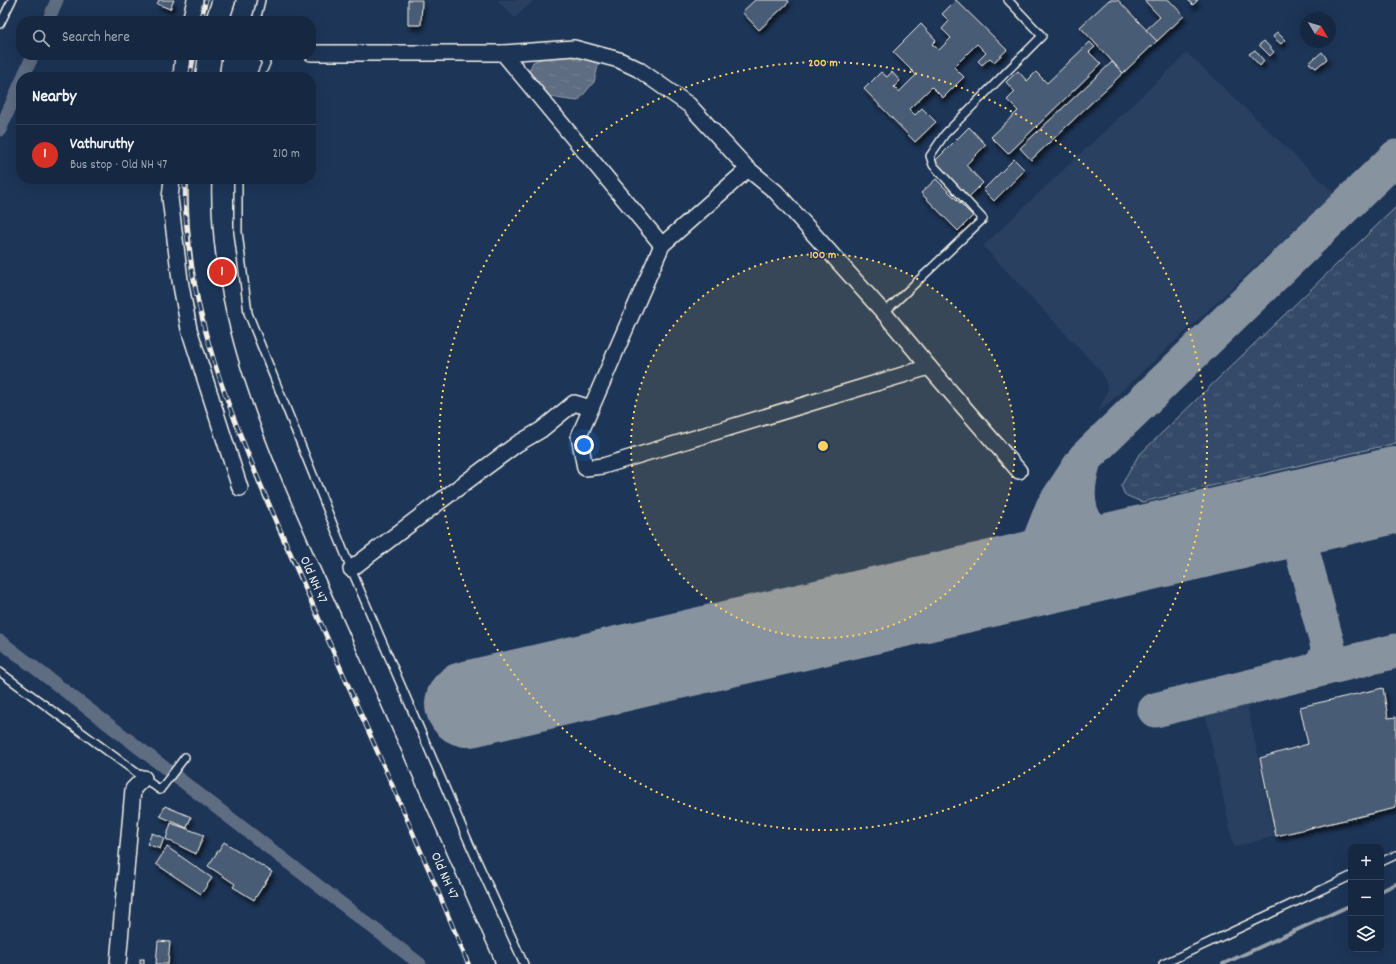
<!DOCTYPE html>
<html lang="en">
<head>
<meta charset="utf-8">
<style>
  :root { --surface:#162841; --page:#23344c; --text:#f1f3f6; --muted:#9ea6b1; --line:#35445a; --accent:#d93025 }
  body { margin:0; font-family:Dekko,sans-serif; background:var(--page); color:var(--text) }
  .controls { position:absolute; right:12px; bottom:12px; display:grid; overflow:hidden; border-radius:8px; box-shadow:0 4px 16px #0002 }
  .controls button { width:36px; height:36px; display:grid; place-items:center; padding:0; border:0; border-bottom:1px solid var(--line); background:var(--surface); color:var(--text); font:20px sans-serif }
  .compass { position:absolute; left:1300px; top:12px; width:36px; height:36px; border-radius:50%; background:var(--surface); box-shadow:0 4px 16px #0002; rotate:128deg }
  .you { position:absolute; left:584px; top:445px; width:14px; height:14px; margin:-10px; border:3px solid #fff; border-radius:50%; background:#1a73e8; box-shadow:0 0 0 6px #1a73e833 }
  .badge { display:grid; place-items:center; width:26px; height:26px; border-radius:50%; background:var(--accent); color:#fff; font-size:13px; font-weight:700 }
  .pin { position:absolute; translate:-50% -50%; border:2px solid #fff; box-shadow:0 1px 4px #0006 }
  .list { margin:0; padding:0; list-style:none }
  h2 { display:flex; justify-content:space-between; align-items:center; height:52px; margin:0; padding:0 16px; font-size:17px }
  h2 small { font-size:13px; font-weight:400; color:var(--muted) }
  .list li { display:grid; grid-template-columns:26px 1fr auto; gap:12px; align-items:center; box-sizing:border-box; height:60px; padding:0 16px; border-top:1px solid var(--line) }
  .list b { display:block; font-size:15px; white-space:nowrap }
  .list p { margin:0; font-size:13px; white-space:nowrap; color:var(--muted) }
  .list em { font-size:13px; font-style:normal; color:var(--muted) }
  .icon { flex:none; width:22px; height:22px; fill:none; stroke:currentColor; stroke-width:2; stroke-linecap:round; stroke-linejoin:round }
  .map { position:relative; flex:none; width:1396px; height:964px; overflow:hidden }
  .search { position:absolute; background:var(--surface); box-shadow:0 4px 16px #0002; left:16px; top:16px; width:300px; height:44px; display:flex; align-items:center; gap:10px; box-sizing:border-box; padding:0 14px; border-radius:16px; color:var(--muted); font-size:15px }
  .panel { position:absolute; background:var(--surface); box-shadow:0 4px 16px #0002; left:16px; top:72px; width:300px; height:112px; border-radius:16px }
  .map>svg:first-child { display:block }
  .built { fill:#2a4060 }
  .park { fill:url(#park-tufts); stroke:#949ea8 }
  .water { fill:url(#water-ripples); stroke:#9aa2ab }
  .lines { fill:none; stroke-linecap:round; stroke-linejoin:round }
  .stream { stroke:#9aa2ab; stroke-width:4 }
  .canal { stroke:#5e6d82; stroke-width:13 }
  .taxiway { stroke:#8893a0; stroke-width:35 }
  .runway { stroke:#8893a0; stroke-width:86 }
  .building { fill:#485b74; stroke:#f4f1e8; filter:url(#shadow) }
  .service-casing { stroke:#f4f1e8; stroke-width:10 }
  .minor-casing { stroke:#f4f1e8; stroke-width:18 }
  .primary-casing { stroke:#f4f1e8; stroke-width:25 }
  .service { stroke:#1d3557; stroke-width:7 }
  .minor { stroke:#1d3557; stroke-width:15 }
  .primary { stroke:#1d3557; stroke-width:22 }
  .rail-casing { stroke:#f4f1e8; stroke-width:4.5 }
  .rail { stroke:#1d3557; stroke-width:3; stroke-dasharray:9; stroke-linecap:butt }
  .ring { fill:none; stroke:#ffd166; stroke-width:2; stroke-dasharray:2 4 }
  .labels { text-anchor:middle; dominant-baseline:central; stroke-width:3; stroke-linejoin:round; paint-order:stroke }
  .street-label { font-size:14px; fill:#f4f1e8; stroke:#1d3557 }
  .centre { fill:#ffd166; stroke:#1d3557; stroke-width:2 }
  .ring-label { font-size:12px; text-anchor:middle; font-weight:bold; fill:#ffd166; stroke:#1d3557; stroke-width:3; stroke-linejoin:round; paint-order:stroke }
</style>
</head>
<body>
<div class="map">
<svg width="1396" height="964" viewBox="0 0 1396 964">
  <defs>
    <pattern id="park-tufts" width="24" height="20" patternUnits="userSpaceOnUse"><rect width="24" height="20" fill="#354a67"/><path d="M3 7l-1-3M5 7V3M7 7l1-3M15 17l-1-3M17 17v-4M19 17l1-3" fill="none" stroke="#53657d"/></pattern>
    <pattern id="water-ripples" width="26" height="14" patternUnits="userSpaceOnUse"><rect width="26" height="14" fill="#5e6d82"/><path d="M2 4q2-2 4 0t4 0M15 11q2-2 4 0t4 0" fill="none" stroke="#768294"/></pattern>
    <filter id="shadow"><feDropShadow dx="2.5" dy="4.5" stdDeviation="2" flood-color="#0009"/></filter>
  </defs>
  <rect width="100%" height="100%" fill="#1d3557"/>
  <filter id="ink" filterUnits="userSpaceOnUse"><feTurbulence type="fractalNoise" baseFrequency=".025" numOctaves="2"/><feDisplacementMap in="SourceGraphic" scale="8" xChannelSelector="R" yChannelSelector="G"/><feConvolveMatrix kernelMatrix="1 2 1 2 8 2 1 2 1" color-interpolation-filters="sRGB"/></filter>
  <g filter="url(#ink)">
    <g class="built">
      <path d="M497 0H534L515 18Z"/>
      <path d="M1187 53 1334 193 1098 413 1108 389 1103 374 983 246Z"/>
      <path d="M1247 705 1276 836 1234 847 1205 713Z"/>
    </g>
    <path class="park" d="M1396 207V443L1142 502 1125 495 1121 486 1138 456Z"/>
    <path class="water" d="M576 54 599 62 594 82 578 101C554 98 542 98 526 78L533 62 551 55Z"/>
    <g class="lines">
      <g class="stream">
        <path d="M1381 891 1396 884"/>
        <path d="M1223 964 1351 905"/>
      </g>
      <g class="canal">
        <path d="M48 21 57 0"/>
        <path d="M23 77 33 55"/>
        <path d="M0 130 21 82"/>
        <path d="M0 641 420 964"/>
      </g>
      <g class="taxiway">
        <path d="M1083 464C1075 492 1074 525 1105 539 1121 546 1142 544 1159 545"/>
        <path d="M1274 518 1291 528 1300 543 1328 647C1327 660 1321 666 1310 672"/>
        <path d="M969 589 1009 573 1027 562 1036 550 1053 507 1085 458 1396 157"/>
        <path d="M1155 710 1396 651"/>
      </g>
      <path class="runway" d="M468 704 1396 490"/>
    </g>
    <g class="building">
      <path d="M159 0H174L170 9 157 4Z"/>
      <path d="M408 0H422L421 25H408Z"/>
      <path d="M755 0H788L789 2 759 30 742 12Z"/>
      <path d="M956 0 1007 50 994 62 990 58 982 65 978 61 986 53 977 44 954 67 964 77 943 98 932 87 909 109 915 115 922 108 936 122 915 142 864 89 881 72 887 77 892 72 900 81 894 87 899 92 916 75 893 52 921 24 936 40 932 44 939 50 951 38 942 29 949 21 942 14Z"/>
      <path d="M1109 0H1118L1157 41 1123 73 1080 27Z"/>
      <path d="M1144 0H1169L1184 16 1157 41 1146 30 1160 17Z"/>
      <path d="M1188 0H1198L1193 5Z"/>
      <path d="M1277 32 1285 40 1281 44 1273 37Z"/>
      <path d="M1264 41 1274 52 1270 56 1259 45Z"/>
      <path d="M1090 42 1095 47 1089 52 1101 64 1008 154 991 137 1018 111 1007 100 1015 92 1006 82 1018 71 1027 81 1036 72 1047 83Z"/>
      <path d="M1255 50 1264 61 1260 66 1249 54Z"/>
      <path d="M1322 52 1327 59 1316 68 1309 63Z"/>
      <path d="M1112 62 1123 73 1031 160 1020 148Z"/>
      <path d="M969 127 986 145 966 165 983 183 969 197 934 162Z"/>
      <path d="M1014 159 1025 170 994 201 983 190Z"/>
      <path d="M936 179 973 216 958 231 921 193Z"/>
      <path d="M1383 688 1388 718 1396 717V808L1276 836 1260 758 1308 744 1300 707Z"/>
      <path d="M165 806 191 817 187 828 160 816Z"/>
      <path d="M171 823 204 835 196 854 166 839Z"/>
      <path d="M152 833 164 838 160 849 147 844Z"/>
      <path d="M224 842 272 872 254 900 233 887 235 884 208 866Z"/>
      <path d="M167 847 212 878 201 894 156 864Z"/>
      <path d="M158 941 170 942 168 964H156Z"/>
      <rect x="140" y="959" width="4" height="5"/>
    </g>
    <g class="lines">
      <defs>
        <g id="service">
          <path d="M256 21 261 0"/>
          <path d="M0 24 12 0"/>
          <path d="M260 77 266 63 261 55"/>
          <path d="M238 179V232L248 313 351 569 469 843 524 964"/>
          <path d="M884 313 983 219 933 165 930 156 945 134 1042 36 1008 0"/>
          <path d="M0 672 160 790 185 757"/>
          <path d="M1381 862 1396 855"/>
          <path d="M1163 964 1351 876"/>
        </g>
        <g id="minor">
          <path d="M190 21 195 0"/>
          <path d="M311 53H503L574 48 619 60 638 69 689 105 748 169 776 192 884 313 929 367 1019 471"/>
          <path d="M503 53 662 245"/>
          <path d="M181 77 183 55"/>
          <path d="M748 169 662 245 579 436 585 468 603 466 929 367"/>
          <path d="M172 179 170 198 180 280 189 329 240 488"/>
          <path d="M351 569 435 505 517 444 541 430 574 403 591 408"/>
          <path d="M118 964 133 789 144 778"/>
        </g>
        <g id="primary">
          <path d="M217 21 224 0"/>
          <path d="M207 77 210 55"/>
          <path d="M200 179C195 335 273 489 334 628 384 740 433 852 483 964"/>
        </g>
      </defs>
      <use href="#service" class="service-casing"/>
      <use href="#minor" class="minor-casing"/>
      <use href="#primary" class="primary-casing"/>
      <use href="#service" class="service"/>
      <use href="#minor" class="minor"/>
      <use href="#primary" class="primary"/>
      <defs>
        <g id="rail">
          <path d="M201 21 206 0"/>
          <path d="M190 77 194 55"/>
          <path d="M185 179C182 319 245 447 299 573 355 703 415 832 468 964"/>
        </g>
      </defs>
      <use href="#rail" class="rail-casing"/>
      <use href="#rail" class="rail"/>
    </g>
  </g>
  <circle cx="823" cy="446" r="192" fill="#ffd166" fill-opacity=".12"/>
  <g class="ring">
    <circle cx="823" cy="446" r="192"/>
    <circle cx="823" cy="446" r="384"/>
  </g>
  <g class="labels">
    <g class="street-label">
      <text transform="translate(313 580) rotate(66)">Old NH 47</text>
      <text transform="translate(444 876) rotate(66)">Old NH 47</text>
    </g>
  </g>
  <circle cx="823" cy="446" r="6" class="centre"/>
  <g class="ring-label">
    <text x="823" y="66">200 m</text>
    <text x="823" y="258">100 m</text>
  </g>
</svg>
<div class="controls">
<button>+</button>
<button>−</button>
<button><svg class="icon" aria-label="layers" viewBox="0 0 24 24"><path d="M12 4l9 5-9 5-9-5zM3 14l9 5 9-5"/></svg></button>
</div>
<svg class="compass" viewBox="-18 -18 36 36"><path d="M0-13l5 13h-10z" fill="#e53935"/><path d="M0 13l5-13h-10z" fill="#9ea6b1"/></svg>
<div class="you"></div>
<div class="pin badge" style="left:222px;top:272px">1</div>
<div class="search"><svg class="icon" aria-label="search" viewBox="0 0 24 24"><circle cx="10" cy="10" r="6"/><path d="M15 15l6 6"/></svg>Search here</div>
<section class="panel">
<h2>Nearby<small></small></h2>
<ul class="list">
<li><span class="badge">1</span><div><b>Vathuruthy</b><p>Bus stop · Old NH 47</p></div><em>210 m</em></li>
</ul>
</section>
</div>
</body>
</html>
